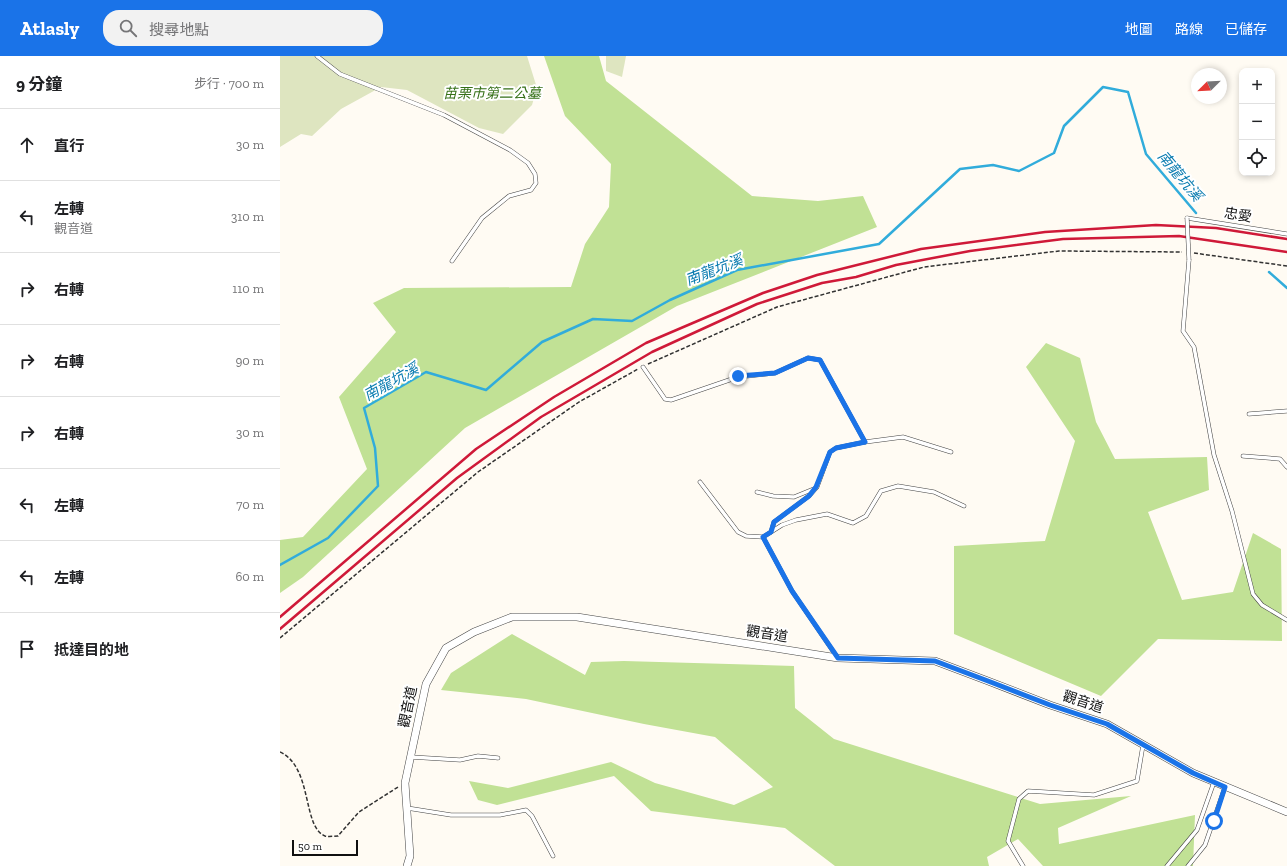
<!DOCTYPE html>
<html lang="zh-TW">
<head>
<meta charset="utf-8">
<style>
  :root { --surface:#fff; --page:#f2f2f2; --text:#202124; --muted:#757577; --line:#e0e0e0; --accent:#1a73e8 }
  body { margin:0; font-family:"Zilla Slab","Noto Sans TC",serif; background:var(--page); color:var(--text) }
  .controls { position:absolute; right:12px; top:12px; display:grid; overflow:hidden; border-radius:8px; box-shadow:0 2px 6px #0003 }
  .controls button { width:36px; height:36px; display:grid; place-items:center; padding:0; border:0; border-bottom:1px solid var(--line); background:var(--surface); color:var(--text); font:20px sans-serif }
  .compass { position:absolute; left:911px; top:12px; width:36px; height:36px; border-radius:50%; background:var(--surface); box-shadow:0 2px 6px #0003; rotate:246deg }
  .scale { position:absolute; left:12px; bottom:10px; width:66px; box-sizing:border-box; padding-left:4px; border:2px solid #101010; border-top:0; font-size:11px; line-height:14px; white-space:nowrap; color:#101010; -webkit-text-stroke:3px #fff; paint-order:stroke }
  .stop { position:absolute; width:12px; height:12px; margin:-9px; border:3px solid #1a73e8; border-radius:50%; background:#fff }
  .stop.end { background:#1a73e8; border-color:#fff; box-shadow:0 1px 4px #0008 }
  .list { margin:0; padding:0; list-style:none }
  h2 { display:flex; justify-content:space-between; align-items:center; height:52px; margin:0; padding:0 16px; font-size:17px }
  h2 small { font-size:13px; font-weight:400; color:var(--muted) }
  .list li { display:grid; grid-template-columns:26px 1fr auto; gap:12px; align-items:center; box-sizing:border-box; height:72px; padding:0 16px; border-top:1px solid var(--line) }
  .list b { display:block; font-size:15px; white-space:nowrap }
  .list p { margin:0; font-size:13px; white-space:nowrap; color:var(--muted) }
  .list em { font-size:13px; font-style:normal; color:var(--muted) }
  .icon { flex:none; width:22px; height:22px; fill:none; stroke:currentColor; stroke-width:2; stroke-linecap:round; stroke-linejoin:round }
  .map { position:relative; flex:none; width:1007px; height:810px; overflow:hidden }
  header { display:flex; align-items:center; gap:24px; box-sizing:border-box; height:56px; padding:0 20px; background:var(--accent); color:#fff }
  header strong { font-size:19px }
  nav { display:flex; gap:22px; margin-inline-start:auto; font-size:14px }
  .search { width:280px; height:36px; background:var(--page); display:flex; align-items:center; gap:10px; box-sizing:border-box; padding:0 14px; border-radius:16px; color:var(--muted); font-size:15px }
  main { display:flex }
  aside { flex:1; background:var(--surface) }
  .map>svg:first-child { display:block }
  .forest { fill:#c1e195 }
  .cemetery { fill:#dee5c0 }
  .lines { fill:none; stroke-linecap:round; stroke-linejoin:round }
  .stream { stroke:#31acdb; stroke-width:2.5 }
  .lane-casing { stroke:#434343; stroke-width:4.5 }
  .street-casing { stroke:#434343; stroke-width:8 }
  .path { stroke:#323232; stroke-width:1.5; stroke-dasharray:4 2; stroke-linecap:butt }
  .lane { stroke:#fff; stroke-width:3.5 }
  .street { stroke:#fff; stroke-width:7 }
  .rail { stroke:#cf1938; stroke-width:2.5 }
  .lane-bridge-casing { stroke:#434343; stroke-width:4.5; stroke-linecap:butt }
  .lane-bridge { stroke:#fff; stroke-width:3.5 }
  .route { stroke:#1a73e8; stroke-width:5 }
  .labels { text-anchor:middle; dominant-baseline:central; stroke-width:4; stroke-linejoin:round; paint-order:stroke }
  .park-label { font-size:14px; font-style:italic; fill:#357018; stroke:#fff }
  .street-label { font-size:14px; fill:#101010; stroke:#fff }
  .water-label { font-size:15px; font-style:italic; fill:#0b7cb0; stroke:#fff }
</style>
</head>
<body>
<header>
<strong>Atlasly</strong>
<div class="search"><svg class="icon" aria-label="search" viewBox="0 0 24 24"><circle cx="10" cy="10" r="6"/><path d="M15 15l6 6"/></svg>搜尋地點</div>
<nav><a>地圖</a><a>路線</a><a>已儲存</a></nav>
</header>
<main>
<aside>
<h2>9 分鐘<small>步行 · 700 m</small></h2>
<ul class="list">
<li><svg class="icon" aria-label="ahead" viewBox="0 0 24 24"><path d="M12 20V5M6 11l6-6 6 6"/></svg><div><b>直行</b></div><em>30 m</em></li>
<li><svg class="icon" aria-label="left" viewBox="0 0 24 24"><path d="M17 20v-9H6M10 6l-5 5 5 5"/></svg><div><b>左轉</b><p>觀音道</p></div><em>310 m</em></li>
<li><svg class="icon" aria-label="right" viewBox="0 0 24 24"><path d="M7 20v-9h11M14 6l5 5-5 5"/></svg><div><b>右轉</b></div><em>110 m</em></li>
<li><svg class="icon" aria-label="right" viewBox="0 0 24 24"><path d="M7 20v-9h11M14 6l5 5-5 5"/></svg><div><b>右轉</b></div><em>90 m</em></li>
<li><svg class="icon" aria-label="right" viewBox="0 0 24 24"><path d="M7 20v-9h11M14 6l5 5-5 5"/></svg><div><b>右轉</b></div><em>30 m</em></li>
<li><svg class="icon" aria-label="left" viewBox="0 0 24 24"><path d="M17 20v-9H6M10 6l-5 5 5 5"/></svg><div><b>左轉</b></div><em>70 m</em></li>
<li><svg class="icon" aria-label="left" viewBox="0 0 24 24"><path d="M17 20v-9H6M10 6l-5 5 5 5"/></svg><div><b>左轉</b></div><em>60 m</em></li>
<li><svg class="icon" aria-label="arrive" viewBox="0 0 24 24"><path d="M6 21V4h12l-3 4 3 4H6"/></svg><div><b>抵達目的地</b></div></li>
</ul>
</aside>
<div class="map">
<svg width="1007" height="810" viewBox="0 0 1007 810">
  <rect width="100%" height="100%" fill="#fffbf3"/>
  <g class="forest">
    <path d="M264 0H319L326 25 472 140 538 145 583 140 597 171 397 250 185 372 23 521 0 537V484L23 481 87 413 59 341 116 276 93 247 124 232 291 231 305 188 329 151 331 108 285 60Z"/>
    <path d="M766 287 800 302 816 366 835 403 927 401 929 434 868 456 902 544 953 536 973 477 1001 493 1002 585 878 583 821 640 674 578V490L765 485 795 385 746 311Z"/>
    <path d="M232 578 305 619 311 606 344 605 514 610 515 652 554 683 760 748 851 740 778 772 779 788 915 759 913 810H763L738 783 707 801 709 810H555L505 772 371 755 334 720 217 749 198 744 189 725 228 732 331 706 375 727 454 749 493 731 435 681 364 668 246 643 161 634 171 617Z"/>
  </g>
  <g class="cemetery">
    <path d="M0 0H247L257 32 252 49 223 78 199 72 127 34 101 31 61 53 32 80 21 78 0 91Z"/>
    <path d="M326 0H346L342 21 326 15Z"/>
  </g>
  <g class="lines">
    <g class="stream">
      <path d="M989 216 1007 232"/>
      <path d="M0 509 48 482 98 430 95 392 84 352 146 316 206 334 262 286 313 263 352 265 390 244 457 214 599 188 680 113 713 109 739 115 774 97 784 70 823 31 848 36 866 98 916 157"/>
    </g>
    <defs>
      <g id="lane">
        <path d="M37 0 60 18 164 59 230 94 248 107 255 118 256 127 251 134 229 140 202 162 172 205"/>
        <path d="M907 162 1007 178"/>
        <path d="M909 204 903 275 914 291 934 399 952 455 973 538 982 549 1007 564"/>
        <path d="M363 311 385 343 391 344 458 321 495 317 528 302 540 304 585 386"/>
        <path d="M969 358 1007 355"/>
        <path d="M963 400 1000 403 1007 411"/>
        <path d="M420 426 458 476 466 480 483 481 502 469 516 464 547 458 573 467 586 460 601 435 618 430 654 436 684 450"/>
        <path d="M477 436 493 440 514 441 536 432"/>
        <path d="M491 476 494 466 529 440 537 431 550 396 556 392 585 386 623 381 671 396"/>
        <path d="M483 481 512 535 557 601"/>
        <path d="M131 701 180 704 198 700 218 702"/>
        <path d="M127 752 171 759H220L246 754 252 760 273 800"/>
        <path d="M743 810 728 785 739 743 748 735 814 739 857 725 863 689"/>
        <path d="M887 810 917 774 934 726"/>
        <path d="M908 810 925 789 945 731"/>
      </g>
      <path id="street" d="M127 810 130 800 125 727 146 628 166 592 194 576 232 561H297L558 602 655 605 708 625 770 649 827 668 913 717 1007 756"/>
    </defs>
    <use href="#lane" class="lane-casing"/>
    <use href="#street" class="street-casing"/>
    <g class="path">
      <path d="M914 197 1007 210"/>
      <path d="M368 308 497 251 644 211 779 195 902 196"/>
      <path d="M0 582 198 416 299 346 358 313"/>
      <path d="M0 696C33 711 22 771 45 780 49 781 54 780 58 780L79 756 118 731"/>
    </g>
    <use href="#lane" class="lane"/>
    <use href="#street" class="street"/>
    <g class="rail">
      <path d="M0 561 196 393 274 341 366 287 483 237 537 219 641 193 765 176 876 169 936 172 1007 183"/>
      <path d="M0 573 177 422 261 361 372 296 477 248 542 227 576 221 616 209 690 195 783 183 899 180 1007 196"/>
    </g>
    <defs>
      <path id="lane-bridge" d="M907 162 909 204"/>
    </defs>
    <use href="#lane-bridge" class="lane-bridge-casing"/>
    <use href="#lane-bridge" class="lane-bridge"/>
  </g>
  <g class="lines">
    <path class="route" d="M458 320 495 317 528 302 540 304 585 386 556 392 550 396 536 431 529 440 494 466 491 476 483 481 512 535 558 602 655 605 708 625 770 649 827 668 913 717 945 731 934 765"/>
  </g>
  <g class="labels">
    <g class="park-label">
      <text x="212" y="37">苗栗市第二公墓</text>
    </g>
    <g class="street-label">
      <text transform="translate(958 159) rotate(9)">忠愛</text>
      <text transform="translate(487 578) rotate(9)">觀音道</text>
      <text transform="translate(803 646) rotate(18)">觀音道</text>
      <text transform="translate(128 651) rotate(-78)">觀音道</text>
    </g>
    <g class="water-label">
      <text transform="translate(900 120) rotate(50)">南龍坑溪</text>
      <text transform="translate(434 214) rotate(-21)">南龍坑溪</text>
      <text transform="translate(111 326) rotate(-29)">南龍坑溪</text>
    </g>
  </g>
</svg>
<div class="controls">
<button>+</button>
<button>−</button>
<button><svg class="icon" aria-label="locate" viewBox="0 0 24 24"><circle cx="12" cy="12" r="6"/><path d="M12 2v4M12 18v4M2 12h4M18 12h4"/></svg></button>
</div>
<svg class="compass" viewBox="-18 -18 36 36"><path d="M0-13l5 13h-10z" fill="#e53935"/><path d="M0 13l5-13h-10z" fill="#757577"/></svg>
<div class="scale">50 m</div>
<div class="stop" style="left:934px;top:765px"></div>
<div class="stop end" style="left:458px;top:320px"></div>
</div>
</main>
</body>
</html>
